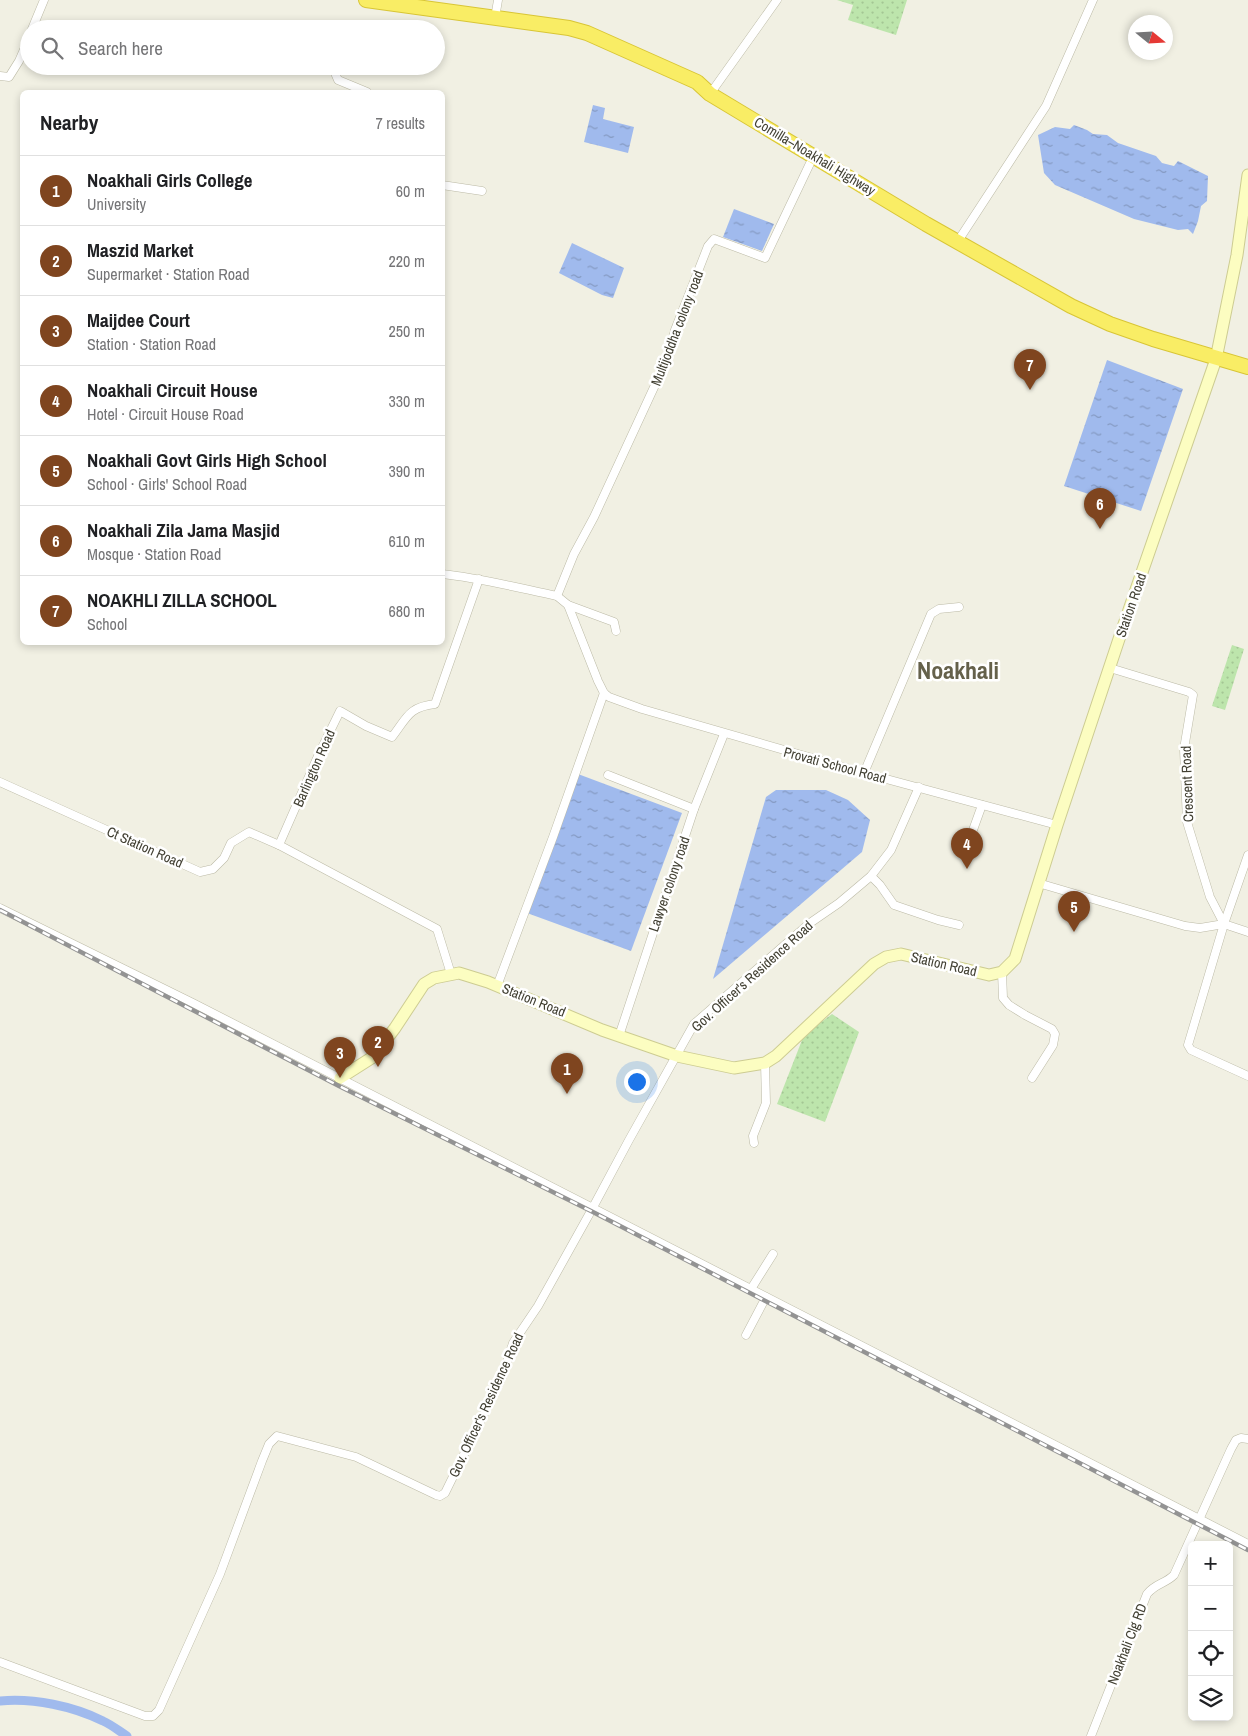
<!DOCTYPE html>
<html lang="en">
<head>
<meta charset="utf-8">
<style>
  :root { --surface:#fff; --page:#f2f2f2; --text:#202124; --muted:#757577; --line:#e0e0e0; --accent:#7f451f }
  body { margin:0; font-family:"Archivo Narrow",sans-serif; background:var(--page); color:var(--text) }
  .controls { position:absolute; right:15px; bottom:15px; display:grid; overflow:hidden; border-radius:8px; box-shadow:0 2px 8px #0003 }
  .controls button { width:45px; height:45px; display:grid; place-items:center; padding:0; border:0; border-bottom:1px solid var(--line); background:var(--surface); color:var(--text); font:25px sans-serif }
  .compass { position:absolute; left:1128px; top:15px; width:45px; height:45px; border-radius:50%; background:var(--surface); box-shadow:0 2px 8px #0003; rotate:108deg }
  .you { position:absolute; left:636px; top:1081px; width:18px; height:18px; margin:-12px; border:4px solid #fff; border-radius:50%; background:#1a73e8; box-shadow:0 0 0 8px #1a73e833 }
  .badge { display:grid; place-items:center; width:32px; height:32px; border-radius:50%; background:var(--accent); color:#fff; font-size:16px; font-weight:700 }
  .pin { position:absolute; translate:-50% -41px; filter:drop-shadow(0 1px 2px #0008) }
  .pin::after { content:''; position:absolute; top:26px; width:18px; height:15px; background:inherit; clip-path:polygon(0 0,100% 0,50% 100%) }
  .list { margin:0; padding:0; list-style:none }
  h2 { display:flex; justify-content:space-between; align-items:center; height:65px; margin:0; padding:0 20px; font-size:21px }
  h2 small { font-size:16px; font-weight:400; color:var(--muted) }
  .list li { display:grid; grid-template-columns:32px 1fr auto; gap:15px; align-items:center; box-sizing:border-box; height:70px; padding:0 20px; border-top:1px solid var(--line) }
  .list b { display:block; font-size:19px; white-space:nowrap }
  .list p { margin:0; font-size:16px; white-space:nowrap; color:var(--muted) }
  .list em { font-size:16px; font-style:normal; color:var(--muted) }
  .icon { flex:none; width:28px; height:28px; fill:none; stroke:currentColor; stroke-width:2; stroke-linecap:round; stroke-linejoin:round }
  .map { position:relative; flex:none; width:1248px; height:1736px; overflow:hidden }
  .search { position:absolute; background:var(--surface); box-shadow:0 2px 8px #0003; left:20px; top:20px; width:425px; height:55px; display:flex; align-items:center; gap:12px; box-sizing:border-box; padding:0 18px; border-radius:28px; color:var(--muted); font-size:19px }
  .panel { position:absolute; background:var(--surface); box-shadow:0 2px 8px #0003; left:20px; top:90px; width:425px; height:555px; border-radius:8px }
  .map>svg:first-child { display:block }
  .park { fill:url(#park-dots) }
  .water { fill:url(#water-ripples) }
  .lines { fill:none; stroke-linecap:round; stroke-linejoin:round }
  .canal { stroke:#a0baed; stroke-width:9 }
  .street-casing { stroke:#bcbaa6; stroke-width:9 }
  .secondary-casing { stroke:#cdcc92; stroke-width:13 }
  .highway-casing { stroke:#d8c536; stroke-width:16 }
  .street { stroke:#fff; stroke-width:8 }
  .secondary { stroke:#fcfdc1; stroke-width:11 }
  .highway { stroke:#f9ed65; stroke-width:14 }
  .rail-casing { stroke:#939393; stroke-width:4.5 }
  .rail { stroke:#fff; stroke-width:2.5; stroke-dasharray:8; stroke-linecap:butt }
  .labels { text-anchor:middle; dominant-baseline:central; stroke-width:5; stroke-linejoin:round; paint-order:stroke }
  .street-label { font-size:14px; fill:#424033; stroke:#fff }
  .town-label { font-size:24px; font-weight:bold; fill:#65614b; stroke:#fff }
</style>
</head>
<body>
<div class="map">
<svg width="1248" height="1736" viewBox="0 0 1248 1736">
  <defs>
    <pattern id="park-dots" width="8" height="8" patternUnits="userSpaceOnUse" patternTransform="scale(1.25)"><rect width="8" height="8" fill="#bde5ac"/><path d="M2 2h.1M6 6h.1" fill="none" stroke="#a4c694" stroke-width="1.8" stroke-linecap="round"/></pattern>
    <pattern id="water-ripples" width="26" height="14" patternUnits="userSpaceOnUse" patternTransform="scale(1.25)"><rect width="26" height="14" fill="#a0baed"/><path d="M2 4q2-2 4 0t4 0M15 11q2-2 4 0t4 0" fill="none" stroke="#8499c1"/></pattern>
  </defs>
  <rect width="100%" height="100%" fill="#f1f0e3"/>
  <g class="park">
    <path d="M837 0H907L896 35 848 20 853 5Z"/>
    <path d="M1232 645 1244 649 1225 710 1212 706Z"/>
    <path d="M832 1014 859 1032 825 1122 777 1104 804 1035Z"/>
  </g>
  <g class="water">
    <path d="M593 105 605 108 603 119 634 127 628 153 584 142Z"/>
    <path d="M1074 125 1087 130 1093 134 1107 135 1118 143 1156 156 1162 163 1174 166 1178 161 1208 176 1207 201 1201 206 1198 221 1193 234 1188 229 1178 230 1134 219 1055 185 1044 173 1038 135 1055 127 1070 129Z"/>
    <path d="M734 209 774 224 762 251 723 237Z"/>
    <path d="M572 243 624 268 613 298 602 295 559 273Z"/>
    <path d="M1107 360 1183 389 1141 511 1064 486Z"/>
    <path d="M578 774 682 813 631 951 527 913Z"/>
    <path d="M776 790H826L848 800 870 820 862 852 713 979 766 797Z"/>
  </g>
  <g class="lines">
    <path class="canal" d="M0 1701C34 1698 73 1706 103 1721 112 1725 119 1731 127 1736"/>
    <defs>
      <g id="street">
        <path d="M495 18 498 0"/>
        <path d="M32 29 44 0"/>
        <path d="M332 66 338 80 367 92"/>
        <path d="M0 76 9 77 19 61 29 38"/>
        <path d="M710 94 777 0"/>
        <path d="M442 185 482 191"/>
        <path d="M958 241 1046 106 1093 0"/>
        <path d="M442 574C481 578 519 588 557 596L568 605 598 681 604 693 609 697 642 709 864 773 1057 825"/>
        <path d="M557 596 574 554 594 517 668 357 675 330 708 246 714 239 765 258 814 155"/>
        <path d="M568 605 614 622 616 631"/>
        <path d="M1110 668 1189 692 1193 695 1184 749 1187 822 1210 897 1224 924"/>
        <path d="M864 773 931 614 939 609 959 607"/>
        <path d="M608 775 694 809"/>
        <path d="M0 782 200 872 213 869 224 858 231 843 249 832 279 845"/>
        <path d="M964 855 982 805"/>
        <path d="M1248 855 1224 924 1188 1045 1191 1050 1248 1076"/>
        <path d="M871 876 880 885 894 905 938 920 959 925"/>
        <path d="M1038 883 1185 926 1200 928 1224 924 1248 932"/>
        <path d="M0 908 193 1003 1248 1544"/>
        <path d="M1002 972 1003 998 1009 1005 1025 1015 1052 1029 1055 1034 1053 1045 1032 1078"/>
        <path d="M451 974 437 929 279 845 318 756 340 711 366 726 392 737C407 718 408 707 435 704L479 579"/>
        <path d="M497 986 553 837 604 693"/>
        <path d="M619 1036 694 809 724 734"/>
        <path d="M754 1143 753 1136 766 1103 765 1063"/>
        <path d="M751 1289 773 1254"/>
        <path d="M746 1335 766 1297"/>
        <path d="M0 1662 145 1716H153L159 1710 220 1574 262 1461 269 1444 277 1436 356 1457 436 1495 440 1496 445 1493 503 1375 513 1343 538 1306 591 1211 629 1140 694 1024 810 923 839 903 871 876 891 850 919 787"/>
        <path d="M1091 1736 1147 1594C1156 1583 1165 1584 1174 1575L1231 1449 1236 1440 1241 1438 1248 1439"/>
      </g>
      <path id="secondary" d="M340 1078 373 1057 395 1028 424 984 434 978 459 973 488 982 602 1030 677 1056 734 1068 765 1063 776 1056 874 964 886 957 901 954 989 975 1002 972 1015 959 1057 825 1122 630 1216 359 1237 255 1248 175"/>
      <path id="highway" d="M366 0 569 28 587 33 697 82 710 94 926 224 1071 306 1110 324 1153 339 1248 367"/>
    </defs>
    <use href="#street" class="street-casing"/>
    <use href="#secondary" class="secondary-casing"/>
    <use href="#highway" class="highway-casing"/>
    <use href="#street" class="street"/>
    <use href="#secondary" class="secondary"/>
    <use href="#highway" class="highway"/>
    <defs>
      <path id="rail" d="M0 910 339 1086 591 1211 1248 1550"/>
    </defs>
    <use href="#rail" class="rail-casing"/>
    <use href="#rail" class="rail"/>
  </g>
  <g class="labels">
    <g class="street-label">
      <text transform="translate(815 156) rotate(31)">Comilla–Noakhali Highway</text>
      <text transform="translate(677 328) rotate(-69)">Multijoddha colony road</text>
      <text transform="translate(1131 605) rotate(-71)">Station Road</text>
      <text transform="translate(835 765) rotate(15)">Provati School Road</text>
      <text transform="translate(314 768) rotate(-66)">Barlington Road</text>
      <text transform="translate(1187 784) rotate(-92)">Crescent Road</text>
      <text transform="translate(145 847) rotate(24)">Ct Station Road</text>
      <text transform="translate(669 884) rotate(-71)">Lawyer colony road</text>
      <text transform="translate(944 964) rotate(13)">Station Road</text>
      <text transform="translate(752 976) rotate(-42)">Gov. Officer's Residence Road</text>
      <text transform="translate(534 1000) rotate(22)">Station Road</text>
      <text transform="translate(486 1405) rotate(-65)">Gov. Officer's Residence Road</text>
      <text transform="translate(1127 1644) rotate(-69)">Noakhali Clg RD</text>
    </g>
    <g class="town-label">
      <text x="958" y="670">Noakhali</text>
    </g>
  </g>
</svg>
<div class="controls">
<button>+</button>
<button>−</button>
<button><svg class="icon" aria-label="locate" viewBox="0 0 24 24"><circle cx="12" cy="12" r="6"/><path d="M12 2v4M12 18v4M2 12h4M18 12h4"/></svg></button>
<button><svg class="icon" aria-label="layers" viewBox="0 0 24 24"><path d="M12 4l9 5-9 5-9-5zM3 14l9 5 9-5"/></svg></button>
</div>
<svg class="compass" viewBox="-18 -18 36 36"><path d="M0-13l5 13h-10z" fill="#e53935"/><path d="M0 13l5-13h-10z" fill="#757577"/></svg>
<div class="you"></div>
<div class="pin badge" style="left:567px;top:1094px">1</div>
<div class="pin badge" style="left:378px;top:1067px">2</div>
<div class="pin badge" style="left:340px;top:1078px">3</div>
<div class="pin badge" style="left:967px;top:869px">4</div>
<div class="pin badge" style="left:1074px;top:932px">5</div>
<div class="pin badge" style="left:1100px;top:529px">6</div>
<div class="pin badge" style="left:1030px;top:390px">7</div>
<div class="search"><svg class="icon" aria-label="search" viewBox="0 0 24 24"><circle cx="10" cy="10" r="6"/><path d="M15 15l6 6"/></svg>Search here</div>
<section class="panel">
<h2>Nearby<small>7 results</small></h2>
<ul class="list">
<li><span class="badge">1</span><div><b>Noakhali Girls College</b><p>University</p></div><em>60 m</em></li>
<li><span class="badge">2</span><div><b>Maszid Market</b><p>Supermarket · Station Road</p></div><em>220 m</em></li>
<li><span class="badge">3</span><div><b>Maijdee Court</b><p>Station · Station Road</p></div><em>250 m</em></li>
<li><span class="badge">4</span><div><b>Noakhali Circuit House</b><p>Hotel · Circuit House Road</p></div><em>330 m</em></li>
<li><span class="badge">5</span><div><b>Noakhali Govt Girls High School</b><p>School · Girls' School Road</p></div><em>390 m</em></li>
<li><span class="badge">6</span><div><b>Noakhali Zila Jama Masjid</b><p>Mosque · Station Road</p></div><em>610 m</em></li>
<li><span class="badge">7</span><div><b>NOAKHLI ZILLA SCHOOL</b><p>School</p></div><em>680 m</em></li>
</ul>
</section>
</div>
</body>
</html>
